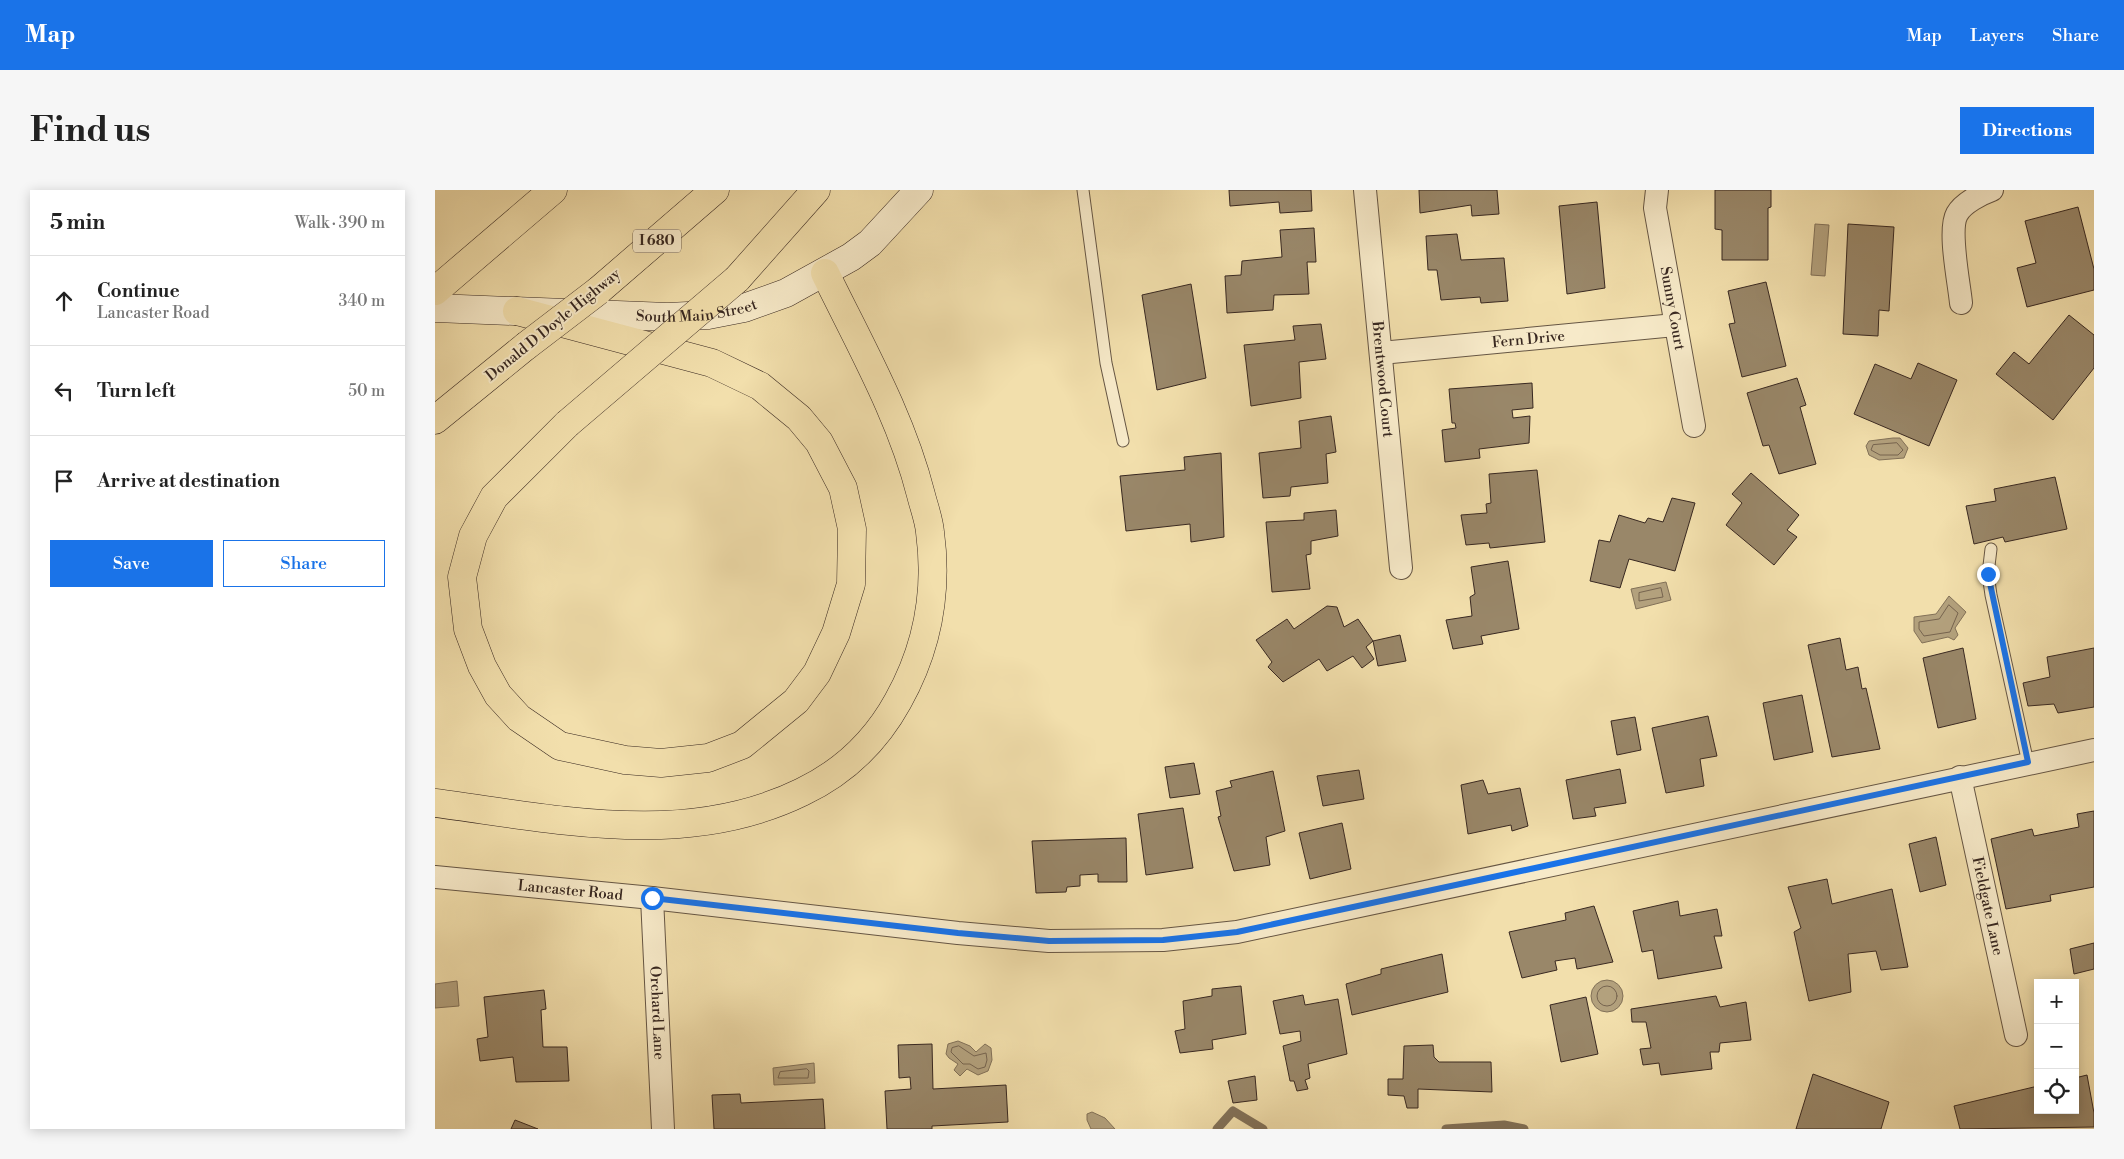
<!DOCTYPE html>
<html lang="en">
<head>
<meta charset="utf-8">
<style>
  :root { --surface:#fff; --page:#f6f6f6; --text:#222; --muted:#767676; --line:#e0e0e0; --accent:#1a73e8 }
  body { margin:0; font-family:"Libre Bodoni",serif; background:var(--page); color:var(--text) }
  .controls { position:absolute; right:15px; bottom:15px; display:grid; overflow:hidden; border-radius:0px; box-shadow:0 2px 12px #0003 }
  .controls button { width:45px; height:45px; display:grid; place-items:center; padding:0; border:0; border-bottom:1px solid var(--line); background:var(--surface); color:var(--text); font:25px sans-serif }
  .stop { position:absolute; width:15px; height:15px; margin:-11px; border:4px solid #1a73e8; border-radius:50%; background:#fff }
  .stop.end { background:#1a73e8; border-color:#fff; box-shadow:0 1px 5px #0008 }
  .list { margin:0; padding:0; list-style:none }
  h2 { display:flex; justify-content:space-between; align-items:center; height:65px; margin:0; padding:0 20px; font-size:21px }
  h2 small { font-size:16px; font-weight:400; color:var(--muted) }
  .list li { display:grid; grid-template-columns:32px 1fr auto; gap:15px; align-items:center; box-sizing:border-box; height:90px; padding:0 20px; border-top:1px solid var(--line) }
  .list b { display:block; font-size:19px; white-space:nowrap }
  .list p { margin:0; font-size:16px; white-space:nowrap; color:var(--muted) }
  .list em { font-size:16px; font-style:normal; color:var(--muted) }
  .actions { display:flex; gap:10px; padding:15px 20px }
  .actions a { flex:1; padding:11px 0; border:1px solid var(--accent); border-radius:0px; text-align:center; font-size:18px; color:var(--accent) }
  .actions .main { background:var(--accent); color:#fff }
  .icon { flex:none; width:28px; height:28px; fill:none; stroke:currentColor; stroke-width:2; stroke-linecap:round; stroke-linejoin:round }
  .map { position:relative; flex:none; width:1659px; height:939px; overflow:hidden; border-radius:0px }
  header { display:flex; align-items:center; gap:30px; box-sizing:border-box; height:70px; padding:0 25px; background:var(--accent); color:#fff }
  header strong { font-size:24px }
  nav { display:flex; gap:28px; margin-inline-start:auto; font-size:18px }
  .intro { display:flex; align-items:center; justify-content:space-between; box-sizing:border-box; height:120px; padding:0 30px }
  h1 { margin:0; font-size:35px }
  .button { padding:12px 22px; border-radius:0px; background:var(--accent); color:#fff; font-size:18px; font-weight:700 }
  main { display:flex; gap:30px; padding:0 30px }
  aside { flex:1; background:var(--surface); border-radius:0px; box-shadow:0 2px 12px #0003 }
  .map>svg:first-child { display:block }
  .water { fill:#b3a17d; stroke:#827158 }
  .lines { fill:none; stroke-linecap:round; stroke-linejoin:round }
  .shore { stroke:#76644f; stroke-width:1 }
  .stream { stroke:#827158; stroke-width:9 }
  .building { fill:#998769; stroke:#382821 }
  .service-casing { stroke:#665644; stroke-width:13 }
  .minor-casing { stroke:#665644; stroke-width:24 }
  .secondary-casing { stroke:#382821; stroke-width:29 }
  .motorway-casing { stroke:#382821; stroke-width:29 }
  .service { stroke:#f7eac9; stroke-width:11 }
  .minor { stroke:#f7eac9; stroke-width:22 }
  .secondary { stroke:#f7eac9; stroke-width:28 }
  .motorway { stroke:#f2dfac; stroke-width:28 }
  .motorway-bridge-casing { stroke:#382821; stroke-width:29; stroke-linecap:butt }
  .motorway-bridge { stroke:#f2dfac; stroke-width:28 }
  .route { stroke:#1a73e8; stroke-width:6 }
  .labels { text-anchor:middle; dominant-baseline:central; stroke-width:4; stroke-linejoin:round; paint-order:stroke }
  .shield { fill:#f7eac9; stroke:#716253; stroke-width:1 }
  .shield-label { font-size:14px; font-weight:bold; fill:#382821 }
  .street-label { font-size:15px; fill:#382821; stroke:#f7eac9 }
</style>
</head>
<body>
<header>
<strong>Map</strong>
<nav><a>Map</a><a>Layers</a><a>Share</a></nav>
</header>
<div class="intro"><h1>Find us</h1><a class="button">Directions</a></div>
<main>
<aside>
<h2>5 min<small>Walk · 390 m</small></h2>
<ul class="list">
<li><svg class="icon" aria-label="ahead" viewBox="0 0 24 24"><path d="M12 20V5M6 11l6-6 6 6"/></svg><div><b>Continue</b><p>Lancaster Road</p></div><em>340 m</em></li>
<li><svg class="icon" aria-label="left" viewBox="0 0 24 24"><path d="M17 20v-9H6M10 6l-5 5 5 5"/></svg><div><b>Turn left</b></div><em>50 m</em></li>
<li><svg class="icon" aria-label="arrive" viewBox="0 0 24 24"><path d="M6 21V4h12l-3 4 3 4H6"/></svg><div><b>Arrive at destination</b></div></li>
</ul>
<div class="actions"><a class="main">Save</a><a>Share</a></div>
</aside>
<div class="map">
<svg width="1659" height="939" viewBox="0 0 1659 939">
  <rect width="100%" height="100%" fill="#f2dfac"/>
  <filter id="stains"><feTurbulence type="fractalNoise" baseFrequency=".004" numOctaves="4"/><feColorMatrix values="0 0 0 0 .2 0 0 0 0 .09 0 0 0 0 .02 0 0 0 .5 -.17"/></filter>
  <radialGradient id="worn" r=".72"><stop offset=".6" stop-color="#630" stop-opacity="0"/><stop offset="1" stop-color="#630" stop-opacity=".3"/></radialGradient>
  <g class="water">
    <path d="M1380 34 1394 35 1390 86 1376 85Z"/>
    <path d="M1458 248H1465L1473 258 1469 268 1444 270 1434 265 1431 256 1434 251Z"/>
    <path d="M1231 392 1236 410 1201 419 1196 399Z"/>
    <path d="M1514 406 1531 422 1520 438 1523 445 1519 450 1513 447 1487 453 1479 441V427L1501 424Z"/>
    <circle cx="1172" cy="806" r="16"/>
    <path d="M22 791 24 816 0 818V794Z"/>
    <path d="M523 851 535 856 541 862 550 854 556 858 557 870 553 881 543 885 532 879 525 886 519 880 523 874 514 868 511 864 513 854Z"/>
    <path d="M379 873 380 893 339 895 338 878Z"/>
    <path d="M657 922 670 928 680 939H656L652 930V924Z"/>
  </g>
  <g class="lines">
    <g class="shore">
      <path d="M1462 253 1468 260 1463 265H1445L1436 260 1438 255Z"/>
      <path d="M1226 398 1228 407 1204 411V403Z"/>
      <path d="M1514 415 1523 423 1515 442 1489 446 1484 439V432L1504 429Z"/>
      <circle cx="1172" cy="806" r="10"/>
      <path d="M524 856 539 866 551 863 552 870 550 877 543 879 535 874H528L516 862 517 858Z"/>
      <path d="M372 879 374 881 373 888H343L345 882Z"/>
    </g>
    <g class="stream">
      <path d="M782 939 798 921 828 939"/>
      <path d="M1011 939 1069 935 1089 939"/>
    </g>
  </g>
  <g class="building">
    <path d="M794 0H876L877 21 845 23 844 12 795 16Z"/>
    <path d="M984 0H1062L1064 24 1037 26 1036 15 985 23Z"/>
    <path d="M1280 0H1336V17L1333 18V70H1287V40L1280 39Z"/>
    <path d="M1162 12 1170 98 1132 104 1124 16Z"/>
    <path d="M1643 17 1659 79V100L1592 117 1582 78 1601 73 1590 31Z"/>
    <path d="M1413 34 1459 37 1454 121 1444 120 1443 146 1408 144Z"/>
    <path d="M879 38 881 72H872L874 104 839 105 838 120 792 123 790 86 806 85 807 71 847 67 845 40Z"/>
    <path d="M1022 44 1026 70 1069 68 1073 111 1046 113 1045 107 1006 110 1002 80H993L991 46Z"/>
    <path d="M1331 92 1351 176 1307 187 1294 134 1300 133 1293 101Z"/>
    <path d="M756 94 771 188 722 200 707 105Z"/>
    <path d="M1634 125 1659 145V178L1618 230 1561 184 1579 162 1594 174Z"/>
    <path d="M886 134 891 169 864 172 866 208 816 216 809 155 860 150 858 136Z"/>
    <path d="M1483 173 1522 190 1494 256 1419 224 1440 174 1476 189Z"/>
    <path d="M1362 188 1371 215 1365 217 1381 274 1344 284 1334 255 1328 256 1312 203Z"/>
    <path d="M1097 193 1098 218 1077 220 1078 228 1095 226 1094 253 1044 259 1045 268 1010 272 1007 240 1021 238 1020 233H1017L1014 199Z"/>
    <path d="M896 226 901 262 891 264 893 293 856 297 855 306 828 308 824 263 866 258 864 231Z"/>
    <path d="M786 263 789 347 756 352 755 334 691 341 685 286 750 280 749 267Z"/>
    <path d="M1102 280 1110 352 1055 358 1054 353 1031 355 1026 325 1052 323 1051 314 1056 313 1054 284Z"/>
    <path d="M1316 283 1364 325 1352 340 1362 347 1339 375 1291 335 1307 313 1297 304Z"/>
    <path d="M1620 287 1632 339 1570 352 1568 347 1539 354 1531 316 1561 311 1559 299Z"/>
    <path d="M1237 308 1260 313 1240 381 1194 369 1185 398 1155 391 1164 350 1175 352 1184 325 1210 333 1213 328 1228 332Z"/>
    <path d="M901 320 903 346 876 351V364L871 365 875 399 837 402 831 332 869 330V323Z"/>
    <path d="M1073 371 1084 439 1046 446 1048 454 1018 459 1011 430 1037 426 1035 407 1040 404 1036 377Z"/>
    <path d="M892 416 902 417 909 437 923 429 938 451 931 457 939 469 927 478 918 466 892 481 884 469 848 492 833 477 837 472 821 450 852 429 859 439Z"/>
    <path d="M965 445 971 471 943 476 938 451Z"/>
    <path d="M1405 448 1411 480 1423 477 1427 499 1431 498 1445 559 1397 567 1373 455Z"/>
    <path d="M1528 458 1541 529 1503 538 1488 468Z"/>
    <path d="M1659 458V517L1623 523 1619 514 1593 516 1588 493 1615 487 1612 467Z"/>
    <path d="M1367 505 1378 562 1339 570 1328 513Z"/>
    <path d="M1273 526 1282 566 1265 569 1269 596 1231 603 1217 538Z"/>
    <path d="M1200 527 1206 560 1182 565 1176 531Z"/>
    <path d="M759 573 765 604 735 608 730 577Z"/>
    <path d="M1185 579 1191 613 1159 618 1161 626 1138 629 1131 590Z"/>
    <path d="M924 580 929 609 888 616 882 586Z"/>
    <path d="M838 581 850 641 831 647 835 675 799 681 783 627 786 626 781 601 797 597 795 591Z"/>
    <path d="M1048 590 1053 604 1085 598 1093 636 1077 641 1076 635 1033 644 1026 595Z"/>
    <path d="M748 618 758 678 711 685 703 624Z"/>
    <path d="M1659 621V697L1615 705 1616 711 1571 719 1556 649 1597 639 1599 646 1644 637 1642 624Z"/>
    <path d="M907 633 916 679 875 689 864 643Z"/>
    <path d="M1501 647 1511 695 1485 702 1474 654Z"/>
    <path d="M691 648 692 692H663V684L645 685V696L632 697 631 702 601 703 597 651Z"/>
    <path d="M1392 689 1397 714 1457 699 1473 777 1446 780 1441 761 1413 764 1416 802 1374 811 1359 742 1366 738 1353 697Z"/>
    <path d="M1243 711 1245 726 1282 719 1287 746H1279L1287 778 1223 789 1218 760 1207 762 1198 721Z"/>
    <path d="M1159 716 1178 772 1142 779 1140 768 1120 771 1122 780 1087 788 1074 742 1131 730 1130 723Z"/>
    <path d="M1659 753V779L1639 784 1635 759Z"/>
    <path d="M1007 764 1013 802 917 825 911 794 946 784V779Z"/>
    <path d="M806 796 811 844 777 850 778 859 745 863 740 841 750 839 748 811 777 806V799Z"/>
    <path d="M109 800 111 819 106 820 108 857H132L134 891 81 892 78 867 45 871 42 849 53 847 49 807Z"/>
    <path d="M868 805 870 815 903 809 912 864 873 874 875 888 870 890 873 899 862 901 859 891H855L848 856 866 851 865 841 845 844 838 811Z"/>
    <path d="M1281 806 1285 817 1311 812 1316 850 1285 853 1284 862H1275L1277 879 1226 885 1224 873 1208 875 1205 859 1216 858 1211 832H1197L1196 819Z"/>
    <path d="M1151 807 1163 864 1126 872 1115 815Z"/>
    <path d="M497 854 498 899 571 895 573 932 497 936V939H452L450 901 476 899 475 887 464 888 463 855Z"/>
    <path d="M998 855 999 867 1004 872H1056L1057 902 983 899V918H972L969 906 953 905V889H968L969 856Z"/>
    <path d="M1378 884 1454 912 1446 939H1361Z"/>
    <path d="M1652 885 1659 923V937L1525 939 1519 916 1603 896V920H1640V888Z"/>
    <path d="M820 886 822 910 798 913 793 891Z"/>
    <path d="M305 904 306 913 388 909 390 939H279L277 905Z"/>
    <path d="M80 930 103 939H76Z"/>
  </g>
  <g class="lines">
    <defs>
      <g id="service">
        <path d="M648 0 671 173 688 251"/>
        <path d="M1556 359 1553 384 1556 405 1593 573"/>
      </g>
      <g id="minor">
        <path id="s1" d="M930 0 966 378"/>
        <path id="s2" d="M1222 0 1220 18 1259 236"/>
        <path d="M1526 113C1524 92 1513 40 1522 24 1528 13 1546 4 1557 0"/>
        <path id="s3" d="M946 163 1240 135"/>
        <path id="s4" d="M1525 587 1581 845"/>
        <path id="s5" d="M0 687 217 708 523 743 614 751 728 750 802 742 1659 560"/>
        <path id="s6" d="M217 708 228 939"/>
      </g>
      <g id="secondary">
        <path id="s7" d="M0 118 233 127 273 125 309 118 351 103 416 67 435 53 484 0"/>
      </g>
      <g id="motorway">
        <path d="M302 89 381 0"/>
        <path d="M0 101 118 0"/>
        <path d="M163 101 280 0"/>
        <path d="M82 121 277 173 325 196 364 228 384 252 408 298 417 339 416 394 401 443 382 483 361 511 307 555 273 568 226 573 190 570 125 556 84 528 63 505 47 476 33 439 27 387 38 346 59 307 132 234"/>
        <path d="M0 230 91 156"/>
        <path d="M0 613C122 629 251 659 367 602 409 582 441 551 463 511 492 459 503 401 495 342 494 330 489 317 486 305 466 226 425 155 390 83"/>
      </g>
    </defs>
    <use href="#service" class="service-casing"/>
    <use href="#minor" class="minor-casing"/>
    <use href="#secondary" class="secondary-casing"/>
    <use href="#motorway" class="motorway-casing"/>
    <use href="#service" class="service"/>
    <use href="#minor" class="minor"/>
    <use href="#secondary" class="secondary"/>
    <use href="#motorway" class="motorway"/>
    <defs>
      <g id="motorway-bridge">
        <path d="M91 156 163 101"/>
        <path d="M132 234 302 89"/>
      </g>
    </defs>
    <use href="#motorway-bridge" class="motorway-bridge-casing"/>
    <use href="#motorway-bridge" class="motorway-bridge"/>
  </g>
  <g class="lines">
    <path class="route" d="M217 708 523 743 614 751 728 750 802 742 1593 572 1553 384"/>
  </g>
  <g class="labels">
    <rect class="shield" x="198" y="39.5" width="48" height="23" rx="4"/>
    <g class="shield-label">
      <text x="222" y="51">I 680</text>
    </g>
    <g class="street-label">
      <text stroke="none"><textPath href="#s7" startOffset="262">South Main Street</textPath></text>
      <text stroke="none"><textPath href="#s2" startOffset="120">Sunny Court</textPath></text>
      <text transform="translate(118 135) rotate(-39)">Donald D Doyle Highway</text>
      <text stroke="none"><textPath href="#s3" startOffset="148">Fern Drive</textPath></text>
      <text stroke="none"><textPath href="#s1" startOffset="190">Brentwood Court</textPath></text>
      <text stroke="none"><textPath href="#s5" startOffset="136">Lancaster Road</textPath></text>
      <text stroke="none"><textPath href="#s4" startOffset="132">Fieldgate Lane</textPath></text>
      <text stroke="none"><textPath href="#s6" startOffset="115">Orchard Lane</textPath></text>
    </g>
  </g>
  <rect width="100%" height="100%" filter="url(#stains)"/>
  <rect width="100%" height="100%" fill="url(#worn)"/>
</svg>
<div class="controls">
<button>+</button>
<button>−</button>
<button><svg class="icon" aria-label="locate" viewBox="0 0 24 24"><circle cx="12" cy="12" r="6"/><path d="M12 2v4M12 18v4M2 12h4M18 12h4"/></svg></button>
</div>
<div class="stop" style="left:217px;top:708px"></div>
<div class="stop end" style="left:1553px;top:384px"></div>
</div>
</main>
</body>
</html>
